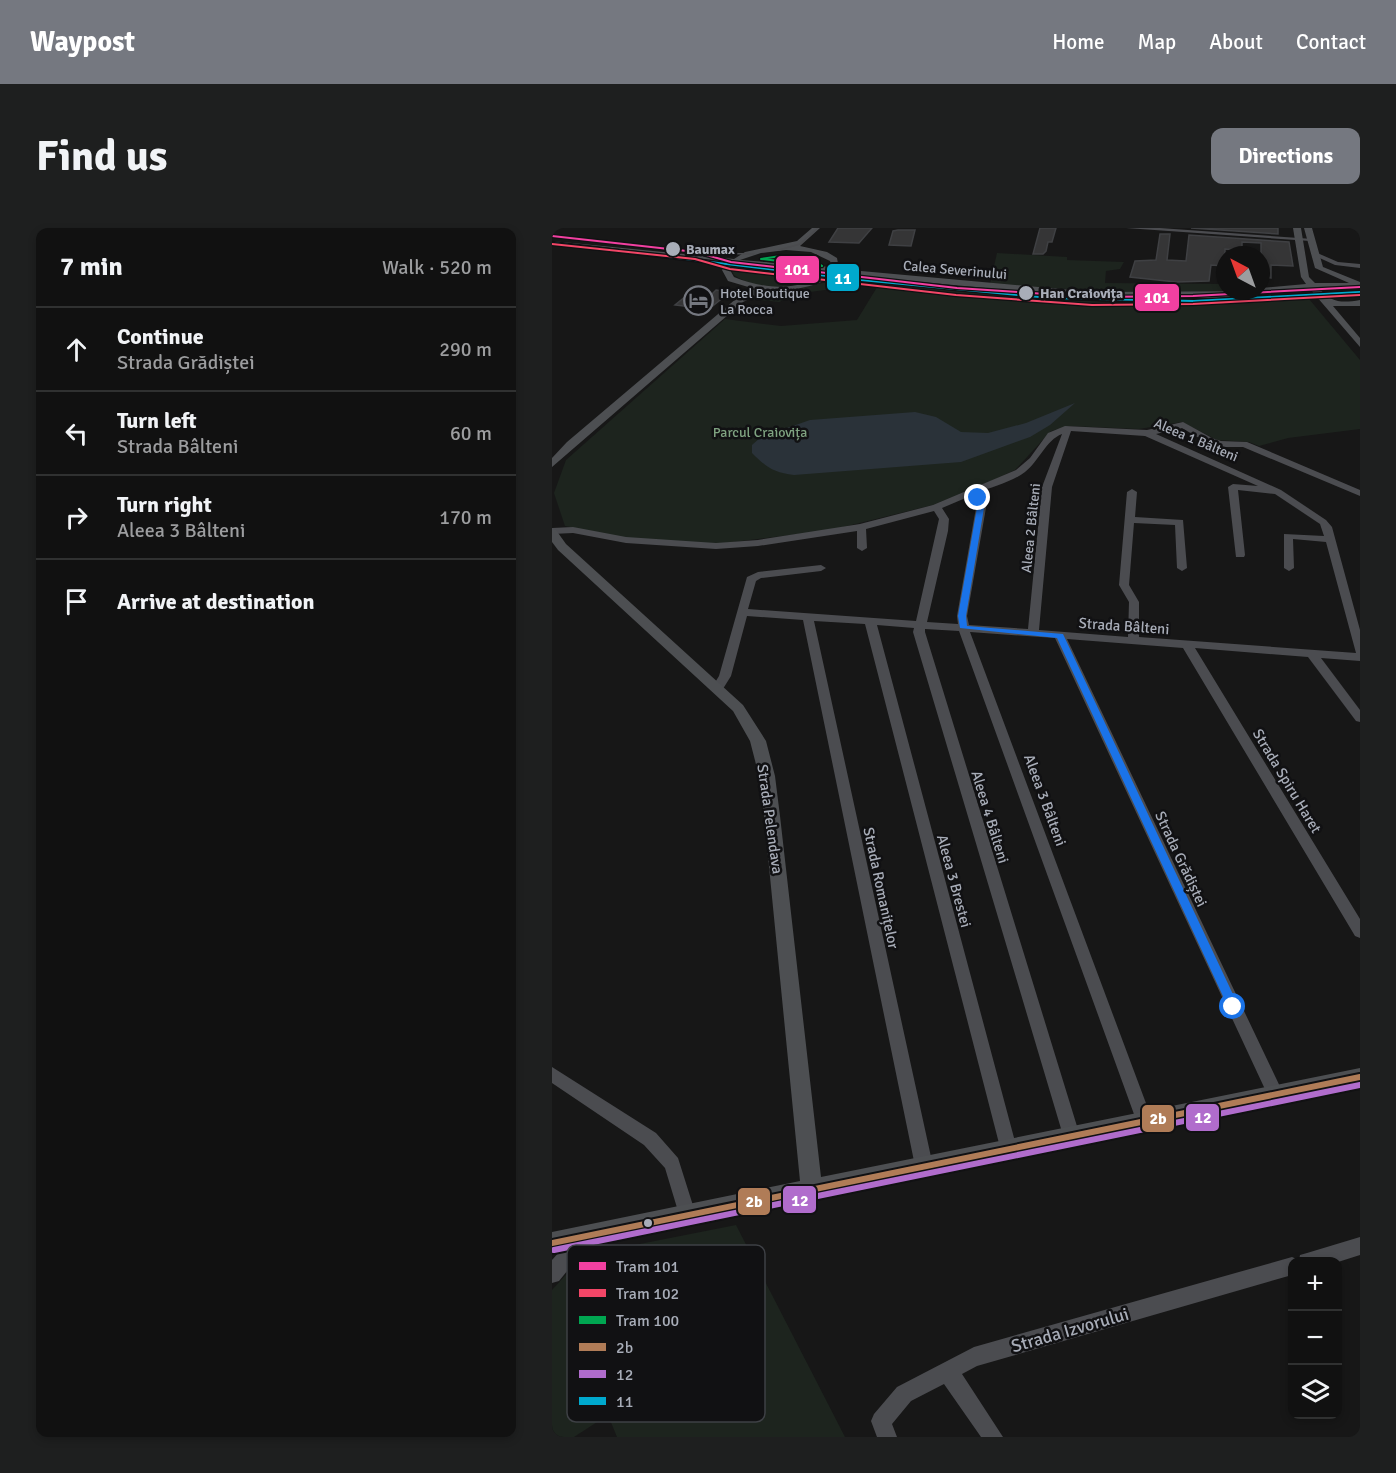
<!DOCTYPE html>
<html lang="en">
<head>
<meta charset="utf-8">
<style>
  :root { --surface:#111; --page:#1e1f1f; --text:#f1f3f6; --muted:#9c9d9f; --line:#303131; --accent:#757880 }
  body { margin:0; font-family:Signika,sans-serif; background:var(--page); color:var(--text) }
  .controls { position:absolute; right:18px; bottom:18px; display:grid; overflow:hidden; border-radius:12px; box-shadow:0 3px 9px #0003 }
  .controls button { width:54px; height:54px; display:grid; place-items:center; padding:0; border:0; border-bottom:2px solid var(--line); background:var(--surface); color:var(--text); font:30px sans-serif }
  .compass { position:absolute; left:664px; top:18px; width:54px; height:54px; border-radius:50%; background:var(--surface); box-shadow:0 3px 9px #0003; rotate:319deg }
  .stop { position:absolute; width:18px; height:18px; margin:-14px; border:4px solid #1a73e8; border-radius:50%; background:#fff }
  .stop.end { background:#1a73e8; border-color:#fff; box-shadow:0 2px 6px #0008 }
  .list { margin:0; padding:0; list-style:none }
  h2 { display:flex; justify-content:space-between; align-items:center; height:78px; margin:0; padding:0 24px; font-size:26px }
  h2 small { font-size:20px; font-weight:400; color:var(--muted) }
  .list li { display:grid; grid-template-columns:39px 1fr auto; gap:18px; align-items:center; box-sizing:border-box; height:84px; padding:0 24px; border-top:2px solid var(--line) }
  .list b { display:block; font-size:22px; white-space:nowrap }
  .list p { margin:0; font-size:20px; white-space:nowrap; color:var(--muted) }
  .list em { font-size:20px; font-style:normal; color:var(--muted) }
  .icon { flex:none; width:33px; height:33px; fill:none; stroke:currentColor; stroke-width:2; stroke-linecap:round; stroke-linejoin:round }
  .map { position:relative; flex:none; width:808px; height:1209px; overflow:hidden; border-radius:12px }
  header { display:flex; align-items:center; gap:36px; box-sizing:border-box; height:84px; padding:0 30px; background:var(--accent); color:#fff }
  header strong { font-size:28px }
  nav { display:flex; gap:33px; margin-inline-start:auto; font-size:21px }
  .intro { display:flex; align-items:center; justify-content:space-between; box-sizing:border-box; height:144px; padding:0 36px }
  h1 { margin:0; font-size:42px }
  .button { padding:15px 27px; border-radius:12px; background:var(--accent); color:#fff; font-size:21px; font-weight:700 }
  main { display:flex; gap:36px; padding:0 36px }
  aside { flex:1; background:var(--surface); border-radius:12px; box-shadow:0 3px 9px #0003 }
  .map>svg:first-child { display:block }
  .green { fill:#1d241e }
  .water { fill:#2a3239 }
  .building { fill:#353536; stroke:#3f4043; stroke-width:1.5 }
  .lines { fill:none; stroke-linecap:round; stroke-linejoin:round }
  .minor { fill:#4b4c50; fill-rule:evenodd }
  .major { fill:#4d4f52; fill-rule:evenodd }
  .tram { stroke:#4b4c4f; stroke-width:1.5 }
  .bus-1-casing { stroke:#111113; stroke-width:10 }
  .bus-2-casing { stroke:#111113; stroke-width:10 }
  .bus-3-casing { stroke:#111113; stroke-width:4.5 }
  .bus-1 { stroke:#b07c57; stroke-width:6 }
  .bus-2 { stroke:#b06ccc; stroke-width:6 }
  .bus-3 { stroke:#00a9ce; stroke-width:2 }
  .tram-1-casing { stroke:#111113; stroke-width:4.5 }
  .tram-2-casing { stroke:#111113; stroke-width:4.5 }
  .tram-3-casing { stroke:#111113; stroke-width:4.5 }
  .tram-1 { stroke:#f240a1; stroke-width:2 }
  .tram-2 { stroke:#f34667; stroke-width:2 }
  .tram-3 { stroke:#00a651; stroke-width:2 }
  .route { fill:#1a73e8 }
  .stop-dot { fill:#a8adb8; stroke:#111113; stroke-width:2 }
  .labels { text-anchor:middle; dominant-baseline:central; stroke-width:5; stroke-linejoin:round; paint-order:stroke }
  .far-stop-label { font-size:14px; font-weight:bold; fill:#a8adb8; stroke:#111113; text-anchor:start }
  .far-street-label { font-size:14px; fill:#a8adb8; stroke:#111113 }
  .far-poi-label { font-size:14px; fill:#a8adb8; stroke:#111113; text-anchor:start }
  .far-park-label { font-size:14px; fill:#7fa381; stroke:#111113 }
  .street-label { font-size:15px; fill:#a8adb8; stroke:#111113 }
  .near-street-label { font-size:18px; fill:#a8adb8; stroke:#111113 }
  .key { fill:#111113; stroke:#3e4045; stroke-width:1.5 }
  .key-label { font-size:16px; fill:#a8adb8 }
  .line-badge { stroke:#111113; stroke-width:2 }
  .badge-label { font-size:16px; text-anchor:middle; font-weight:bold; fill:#fff }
</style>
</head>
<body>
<header>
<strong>Waypost</strong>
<nav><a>Home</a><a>Map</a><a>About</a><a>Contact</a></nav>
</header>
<div class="intro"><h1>Find us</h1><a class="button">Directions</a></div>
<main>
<aside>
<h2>7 min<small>Walk · 520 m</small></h2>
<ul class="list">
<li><svg class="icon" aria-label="ahead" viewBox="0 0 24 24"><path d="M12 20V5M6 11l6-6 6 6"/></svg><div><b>Continue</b><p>Strada Grădiștei</p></div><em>290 m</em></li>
<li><svg class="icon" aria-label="left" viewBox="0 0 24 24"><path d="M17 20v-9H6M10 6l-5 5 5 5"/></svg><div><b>Turn left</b><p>Strada Bâlteni</p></div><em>60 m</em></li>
<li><svg class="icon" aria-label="right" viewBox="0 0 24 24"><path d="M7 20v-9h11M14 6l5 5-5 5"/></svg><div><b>Turn right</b><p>Aleea 3 Bâlteni</p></div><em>170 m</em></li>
<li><svg class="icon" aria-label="arrive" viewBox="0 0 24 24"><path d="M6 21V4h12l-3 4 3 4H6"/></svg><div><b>Arrive at destination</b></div></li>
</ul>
</aside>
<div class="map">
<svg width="808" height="1209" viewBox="0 0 808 1209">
  <rect width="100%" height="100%" fill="#171717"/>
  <g class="green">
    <path d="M445 25 515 29V32L572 34 568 41 554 43 553 55 673 56V63H680L562 64 438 56Z"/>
    <path d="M183 39 261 48 263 50C240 61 203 62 182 47L179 41Z"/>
    <path d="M289 52 303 54 296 59 250 65 227 74 199 71 206 66Z"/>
    <path d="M327 56 615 79 757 71 808 132V201L736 210 707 218 697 214 665 212 630 194 587 201 517 198 499 203 463 242 439 253 381 277 279 302 164 316 72 310 13 298 2 265 14 232 173 91 229 98 305 92Z"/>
    <path d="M184 997 293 1209H65L56 1187 22 1209H0V1062L32 1027Z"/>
  </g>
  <path class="water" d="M523 175 498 197 478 209 409 234 242 247C222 245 214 239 200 225V217L209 209 258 192 363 184 384 189 409 204 436 205 474 195Z"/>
  <g class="building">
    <path d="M286 0H320L307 15 277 14Z"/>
    <path d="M488 0H504L500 14H496L494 23 491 26H481Z"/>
    <path d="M639 0H726V6Z"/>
    <path d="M346 2H363L359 18 337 17 341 3Z"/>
    <path d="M608 6H618L615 32 634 33 637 7 737 14 741 38 719 37V50L709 49V15L690 14V22L673 21V38L659 37 657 53 624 54 578 49 583 33 604 32Z"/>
    <path d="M164 62 178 64 157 81 123 77 139 64 159 67Z"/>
  </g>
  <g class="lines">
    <g class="minor">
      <path d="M574 0H608L761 11 758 13Z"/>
      <path d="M763 24 786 34 808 36V40L783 37 761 27Z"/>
      <path d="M631 194 660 210 669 213 695 214 808 262V268L691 219H668L654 214 630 200 604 206 729 262 774 292 780 299 808 402V433L769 430 808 482V494L804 493 756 429 643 420 808 691V710L803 708 631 420 515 411 732 867 730 872 724 875 718 872 503 410 418 404 601 894 599 900 593 902 587 900 407 403 373 401V404L528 908 525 914 519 916 513 914 361 404 362 400 325 397 465 921 462 927 456 929 450 927 313 396 262 393 381 938 378 944 372 946 366 944 363 938 251 392 195 388 179 448 169 464H161L159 461 167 448 195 349 206 344 269 337 274 340 269 343 209 350 204 353 196 381 364 393 387 291 382 283 314 301 315 320 310 323 305 320V303L206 318 164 321 74 315 21 305 0 306V300L21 299 74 309 164 315 206 312 308 296 381 277 464 242 478 230 496 205 513 198 595 202ZM519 203 593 208 706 258 681 256 676 259 684 329H692L693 327 686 262 723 266 768 296 772 308 732 306V340L737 343 742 340 741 311 774 314 804 425 587 409V374L577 357 582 295 623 297 625 340 630 343 635 340 631 292 583 289 585 264 580 261 575 264 567 357 577 374 576 409 487 402 500 259ZM510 206 490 259 476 401 417 397 415 388 435 274 433 268 424 265C440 259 460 254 473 244 487 233 494 212 510 206ZM416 269 425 272V274L405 388 406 396 375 394 396 303 397 291 390 280Z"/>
      <path d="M0 839 104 905 126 930 144 987 141 993 135 996 129 993 113 940 92 917 0 855Z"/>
      <path d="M32 1000 38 1003 41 1009 38 1015 7 1053 0 1055V1032L26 1003Z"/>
      <path d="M808 1009V1027L786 1034H740V1047L425 1138 410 1146 451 1209H429L392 1156 359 1173 340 1196 345 1209H325L319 1193 322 1186 345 1159 422 1119 740 1029 747 1032 748 1027 755 1025Z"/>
    </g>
    <g class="major">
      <path d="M260 0H268L248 18 275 24 285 30 287 41 542 64 709 63V60L754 56 749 49 741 0H749L757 49 763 55H797L763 40 752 0H760L771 39 808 54V60H767C779 75 790 75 808 72V78H781L808 110V119L758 61 664 70H542L283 46C255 67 221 58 191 74L0 239V230L15 214 185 70 203 61 176 53 170 42 173 35 0 17V13L182 31 193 24 245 13ZM234 22 259 24 278 33 280 39 188 32 209 25ZM180 36 274 45C249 64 210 61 182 49L178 42Z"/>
      <path d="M0 301 4 302 14 316 191 477 214 513 223 548 228 588 269 949 808 840V858L0 1026V1004L248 953 212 588 207 548 198 513 181 483 6 322 0 314Z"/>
    </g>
    <g class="tram">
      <path d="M227 22 248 16 266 0"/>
      <path d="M150 25 202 26"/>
    </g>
    <defs>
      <path id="bus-1" d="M0 1015 808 849"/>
      <path id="bus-2" d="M2 1022 808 857"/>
      <path id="bus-3" d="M0 15 309 52 498 70 642 73 808 64"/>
    </defs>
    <use href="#bus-1" class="bus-1-casing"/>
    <use href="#bus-2" class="bus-2-casing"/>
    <use href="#bus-3" class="bus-3-casing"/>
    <use href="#bus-1" class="bus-1"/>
    <use href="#bus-2" class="bus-2"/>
    <use href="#bus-3" class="bus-3"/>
    <defs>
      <path id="tram-1" d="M0 8 144 24 179 34 405 60 540 69 641 68 808 59"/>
      <path id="tram-2" d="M0 16 143 31 178 41 404 67 540 77 641 76 808 67"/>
      <path id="tram-3" d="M229 28 257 31 270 38 209 31Z"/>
    </defs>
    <use href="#tram-1" class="tram-1-casing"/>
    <use href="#tram-2" class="tram-2-casing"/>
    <use href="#tram-3" class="tram-3-casing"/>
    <use href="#tram-1" class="tram-1"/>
    <use href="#tram-2" class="tram-2"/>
    <use href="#tram-3" class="tram-3"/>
  </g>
  <path class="route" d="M426 268 432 269 433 274 414 388 415 398 511 406 687 779 685 782 681 783 676 779 505 410 408 400 406 388 426 274 423 270Z"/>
  <defs>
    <symbol id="hotel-ring" viewBox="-11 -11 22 22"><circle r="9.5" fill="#111113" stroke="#757880" stroke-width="1.5"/><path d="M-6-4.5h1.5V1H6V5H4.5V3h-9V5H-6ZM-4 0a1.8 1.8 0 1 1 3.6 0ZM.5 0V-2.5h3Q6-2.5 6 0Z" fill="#757880"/></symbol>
  </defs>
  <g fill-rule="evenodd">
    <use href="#hotel-ring" x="130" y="56" width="33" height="33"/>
  </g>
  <g class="stop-dot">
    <circle cx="121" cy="21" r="8"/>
    <circle cx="474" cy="65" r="8"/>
    <circle cx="96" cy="995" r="5"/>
  </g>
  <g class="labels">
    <g class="far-stop-label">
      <text x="134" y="21">Baumax</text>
      <text x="488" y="65">Han Craiovița</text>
    </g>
    <g class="far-street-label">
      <text transform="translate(403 42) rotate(5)">Calea Severinului</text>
      <text transform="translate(644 212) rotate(23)">Aleea 1 Bâlteni</text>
      <text transform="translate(479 300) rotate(-84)">Aleea 2 Bâlteni</text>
    </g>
    <g class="far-poi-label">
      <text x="168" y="65">Hotel Boutique<tspan x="168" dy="16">La Rocca</tspan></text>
    </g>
    <g class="far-park-label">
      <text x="208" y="204">Parcul Craiovița</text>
    </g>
    <g class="street-label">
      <text transform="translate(572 398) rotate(4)">Strada Bâlteni</text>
      <text transform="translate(735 553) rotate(59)">Strada Spiru Haret</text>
      <text transform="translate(493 572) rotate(70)">Aleea 3 Bâlteni</text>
      <text transform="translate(438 589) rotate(73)">Aleea 4 Bâlteni</text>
      <text transform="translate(218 591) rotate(82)">Strada Pelendava</text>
      <text transform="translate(629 631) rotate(65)">Strada Grădiștei</text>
      <text transform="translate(402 653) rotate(75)">Aleea 3 Brestei</text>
      <text transform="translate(329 660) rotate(78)">Strada Romanițelor</text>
    </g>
    <g class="near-street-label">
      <text transform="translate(518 1102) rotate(-16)">Strada Izvorului</text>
    </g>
  </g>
  <rect x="15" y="1017" width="198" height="177" rx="9" class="key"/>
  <rect x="27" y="1034" width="27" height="8" fill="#f240a1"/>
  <rect x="27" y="1061" width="27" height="8" fill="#f34667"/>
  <rect x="27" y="1088" width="27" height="8" fill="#00a651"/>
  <rect x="27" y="1115" width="27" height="8" fill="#b07c57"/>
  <rect x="27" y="1142" width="27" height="8" fill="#b06ccc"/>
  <rect x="27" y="1169" width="27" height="8" fill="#00a9ce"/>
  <g class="key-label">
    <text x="64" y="1044">Tram 101</text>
    <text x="64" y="1071">Tram 102</text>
    <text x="64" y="1098">Tram 100</text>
    <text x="64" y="1125">2b</text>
    <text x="64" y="1152">12</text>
    <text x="64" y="1179">11</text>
  </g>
  <g class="line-badge">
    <rect x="223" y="27" width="45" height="29" rx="6" fill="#f240a1"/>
    <rect x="274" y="35" width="34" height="29" rx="6" fill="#00a9ce"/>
    <rect x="582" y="55" width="46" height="29" rx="6" fill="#f240a1"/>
    <rect x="633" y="875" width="35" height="29" rx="6" fill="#b06ccc"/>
    <rect x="589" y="876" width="34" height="29" rx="6" fill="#b07c57"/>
    <rect x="230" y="957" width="35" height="29" rx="6" fill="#b06ccc"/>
    <rect x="185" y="959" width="34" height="29" rx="6" fill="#b07c57"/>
  </g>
  <g class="badge-label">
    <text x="245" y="47">101</text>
    <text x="291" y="56">11</text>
    <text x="605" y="75">101</text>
    <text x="651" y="895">12</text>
    <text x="606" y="896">2b</text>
    <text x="248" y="978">12</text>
    <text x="202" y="979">2b</text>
  </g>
</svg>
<div class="controls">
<button>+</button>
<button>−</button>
<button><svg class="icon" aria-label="layers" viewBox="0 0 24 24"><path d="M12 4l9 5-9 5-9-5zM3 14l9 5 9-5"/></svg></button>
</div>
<svg class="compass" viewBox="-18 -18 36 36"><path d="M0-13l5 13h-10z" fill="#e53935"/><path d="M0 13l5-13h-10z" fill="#9c9d9f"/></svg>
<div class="stop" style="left:681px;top:779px"></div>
<div class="stop end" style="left:426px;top:270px"></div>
</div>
</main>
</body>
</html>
